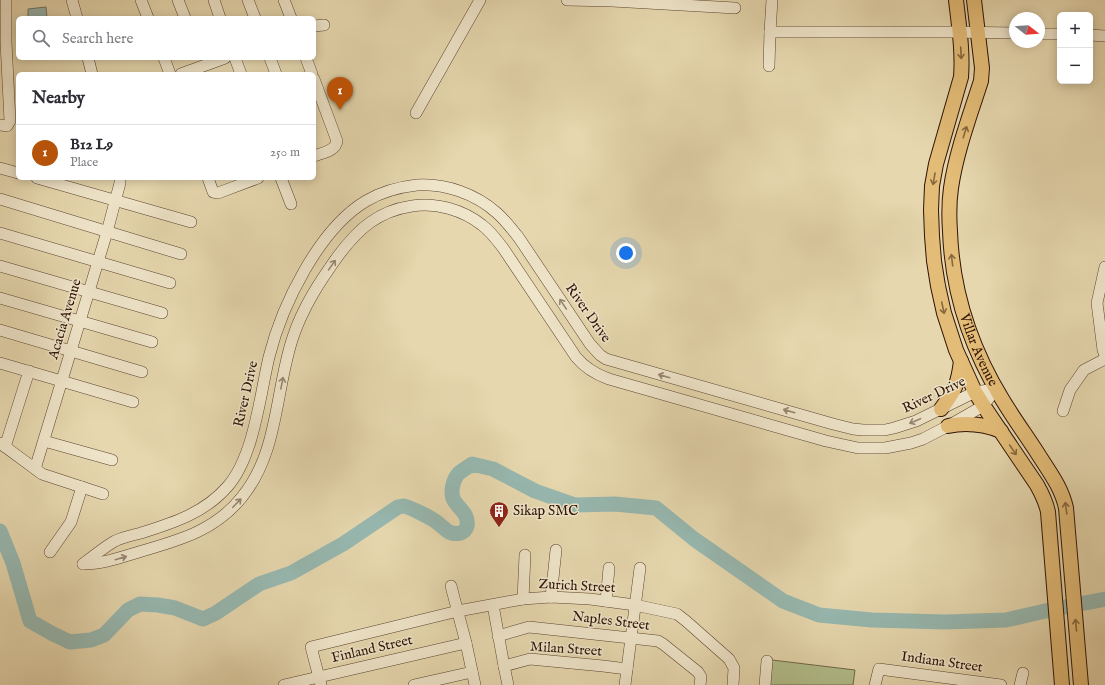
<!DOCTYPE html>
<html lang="en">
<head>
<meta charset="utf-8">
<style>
  :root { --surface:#fff; --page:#f7f7f7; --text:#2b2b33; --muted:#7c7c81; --line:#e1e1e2; --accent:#b45309 }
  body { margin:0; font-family:"IM FELL English",serif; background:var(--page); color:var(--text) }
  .controls { position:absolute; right:12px; top:12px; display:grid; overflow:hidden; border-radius:6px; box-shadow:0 2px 10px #0003 }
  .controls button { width:36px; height:36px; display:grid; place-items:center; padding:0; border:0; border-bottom:1px solid var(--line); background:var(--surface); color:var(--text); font:20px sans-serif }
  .compass { position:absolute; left:1009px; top:12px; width:36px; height:36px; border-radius:50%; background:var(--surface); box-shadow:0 2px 10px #0003; rotate:107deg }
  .you { position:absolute; left:626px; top:253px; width:14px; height:14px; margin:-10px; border:3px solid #fff; border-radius:50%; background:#1a73e8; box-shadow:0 0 0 6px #1a73e833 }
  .badge { display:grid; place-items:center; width:26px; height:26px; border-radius:50%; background:var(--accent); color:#fff; font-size:13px; font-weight:700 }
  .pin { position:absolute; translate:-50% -33px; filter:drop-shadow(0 1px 2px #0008) }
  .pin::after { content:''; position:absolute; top:21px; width:14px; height:12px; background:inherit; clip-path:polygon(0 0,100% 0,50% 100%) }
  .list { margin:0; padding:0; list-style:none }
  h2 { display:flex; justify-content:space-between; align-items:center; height:52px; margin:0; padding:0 16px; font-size:17px }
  h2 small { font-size:13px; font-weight:400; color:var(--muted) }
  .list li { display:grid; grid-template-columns:26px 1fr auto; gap:12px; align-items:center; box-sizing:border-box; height:56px; padding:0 16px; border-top:1px solid var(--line) }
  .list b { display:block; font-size:15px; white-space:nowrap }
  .list p { margin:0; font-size:13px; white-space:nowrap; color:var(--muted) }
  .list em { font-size:13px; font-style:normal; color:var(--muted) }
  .icon { flex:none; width:22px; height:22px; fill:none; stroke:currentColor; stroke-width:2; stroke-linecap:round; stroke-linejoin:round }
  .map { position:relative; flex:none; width:1105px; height:685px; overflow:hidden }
  .search { position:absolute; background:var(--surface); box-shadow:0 2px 10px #0003; left:16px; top:16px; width:300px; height:44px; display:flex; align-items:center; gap:10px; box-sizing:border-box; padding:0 14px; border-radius:6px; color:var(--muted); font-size:15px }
  .panel { position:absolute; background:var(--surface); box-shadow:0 2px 10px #0003; left:16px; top:72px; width:300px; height:108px; border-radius:6px }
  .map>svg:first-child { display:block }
  .green { fill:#b2bf8c; stroke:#70694a }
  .water { fill:#97b8b0; stroke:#6d766c }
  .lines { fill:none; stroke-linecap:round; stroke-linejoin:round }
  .river { stroke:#97b8b0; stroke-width:15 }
  .minor-casing { stroke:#5c4431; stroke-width:12 }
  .major-casing { stroke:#2e1307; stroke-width:16 }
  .minor { stroke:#efe5ca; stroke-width:11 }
  .major { stroke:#e3bc77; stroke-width:14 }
  .oneway { stroke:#88683f }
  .oneway2 { stroke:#988672 }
  .labels { text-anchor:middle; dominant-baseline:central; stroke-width:3; stroke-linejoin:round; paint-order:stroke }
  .street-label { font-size:14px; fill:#2e1307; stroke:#efe5ca }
  .poi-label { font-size:14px; fill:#2e1307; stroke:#efe5ca; text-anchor:start }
</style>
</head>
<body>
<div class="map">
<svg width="1105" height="685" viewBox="0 0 1105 685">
  <rect width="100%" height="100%" fill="#e6d7ae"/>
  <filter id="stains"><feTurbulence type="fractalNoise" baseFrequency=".005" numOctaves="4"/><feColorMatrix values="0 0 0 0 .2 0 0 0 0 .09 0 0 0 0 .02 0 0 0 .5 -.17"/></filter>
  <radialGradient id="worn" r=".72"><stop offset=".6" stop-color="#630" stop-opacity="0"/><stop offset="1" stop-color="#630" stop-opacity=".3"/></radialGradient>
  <path class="green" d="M772 660 855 670 853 685H770Z"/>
  <path class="water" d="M46 7 47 18H28V9Z"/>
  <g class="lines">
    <path class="river" d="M0 531 13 563 30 621 53 634 70 642 91 640 104 635 128 610 140 604 158 605 175 608 203 619 216 613 259 584 291 573 343 544 398 507C400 507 402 506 404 506 409 507 430 517 435 521 440 524 444 529 449 532 456 535 465 534 467 526 469 515 460 509 455 502 449 494 453 479 459 473 463 470 468 467 472 464L493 469 535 491 575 505 615 504 656 508 694 539 783 601 819 615 872 620 945 622 1006 620 1054 609 1105 599"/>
    <defs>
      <g id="minor">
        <path d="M72 0 77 18"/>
        <path d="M141 0 148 18"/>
        <path d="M178 0 185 18"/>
        <path d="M214 0 220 18"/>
        <path d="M248 0 255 18"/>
        <path d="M284 0 291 18"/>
        <path d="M567 0 612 1 735 8"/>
        <path d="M772 0 770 32H950L1015 33"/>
        <path d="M314 26 324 25"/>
        <path d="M1039 34H1060"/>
        <path d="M1090 35 1105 36"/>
        <path d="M88 58 92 74"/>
        <path d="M164 58 170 74"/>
        <path d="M235 58 241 74"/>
        <path d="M270 58 276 74"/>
        <path d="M306 58 312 74"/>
        <path d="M769 66 770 32"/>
        <path d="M181 74 225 58"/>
        <path d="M314 79 337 141C336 151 322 153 314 156"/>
        <path d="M416 113 480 0"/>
        <path d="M0 125 7 126 10 121 6 42V0"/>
        <path d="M0 168 18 173"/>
        <path d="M37 178 191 222"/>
        <path d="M208 178 213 192 218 193 258 178"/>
        <path d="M281 178 291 204"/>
        <path d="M0 199 181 254"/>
        <path d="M0 233 170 283"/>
        <path d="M0 266 162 313"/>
        <path d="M1105 267 1097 303 1103 350 1105 355"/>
        <path d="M0 298 152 342"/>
        <path d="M0 330 142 372"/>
        <path d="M0 363 133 402"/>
        <path d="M1063 411 1070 390 1084 370 1105 359"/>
        <path d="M44 441 112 460"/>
        <path d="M0 443 42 474 103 494"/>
        <path d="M5 447 29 371"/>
        <path d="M35 469 107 232 120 183V178"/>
        <path d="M50 552 71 522 82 487"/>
        <path d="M83 564C103 564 122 557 142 551 180 540 216 530 242 497 279 452 275 390 293 337 303 307 320 281 338 256 358 229 378 211 412 206 436 202 463 210 482 225 490 231 497 240 503 248L576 357C585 368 595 374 609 379L826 441 858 448H885L911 443 923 439 948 426 983 406 996 389"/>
        <path d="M83 564C92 557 106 546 115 541 123 537 133 535 141 533 173 523 205 513 228 486 254 456 260 395 269 357 282 305 319 229 366 201 381 192 399 187 417 185 445 183 476 194 497 213 505 220 512 229 519 238L590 344 600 355 606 359 833 424 853 429 863 430H885L894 428 916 421 975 392 996 389"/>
        <path d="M451 586 466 643 475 685"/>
        <path d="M551 597 556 550"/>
        <path d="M523 599 525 555"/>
        <path d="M606 601 609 568"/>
        <path d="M493 605 504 666 508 685"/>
        <path d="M498 636 529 627 658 641 663 644 698 672 701 677 700 685"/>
        <path d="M504 666 530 659 603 666 627 669"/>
        <path d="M284 685 466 643"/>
        <path d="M321 685 311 647 458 611 523 599 551 597 590 599 635 605 677 614 686 621 729 659 734 668 733 685"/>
        <path d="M414 685 472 672"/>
        <path d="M625 685 640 568"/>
        <path d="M765 685 767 661"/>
        <path d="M875 685 879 669 1001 685"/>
        <path d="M1020 685 1023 673"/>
      </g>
      <g id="major">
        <path d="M956 0C959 26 963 52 961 77L936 164 932 186 931 210 932 236 934 261 938 286 944 313 956 350 975 392 987 411 1037 485C1042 494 1046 502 1048 512L1062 685"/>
        <path id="s1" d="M974 0 982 68 981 81C970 115 956 153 951 188 949 202 949 217 950 231 952 290 971 348 1002 399 1014 419 1028 438 1040 457 1051 474 1062 489 1066 508L1081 685"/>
        <path d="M941 409C955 390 958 385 961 361"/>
        <path d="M948 426C967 422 983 424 1001 431"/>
      </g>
    </defs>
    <use href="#minor" class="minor-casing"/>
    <use href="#major" class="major-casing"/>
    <use href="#minor" class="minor"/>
    <use href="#major" class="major"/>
  </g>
  <defs><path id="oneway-shaft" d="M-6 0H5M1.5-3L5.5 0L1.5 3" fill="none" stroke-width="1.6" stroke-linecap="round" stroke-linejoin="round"/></defs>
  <g class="oneway">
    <use href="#oneway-shaft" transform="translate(961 53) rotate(87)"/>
    <use href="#oneway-shaft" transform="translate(965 132) rotate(-73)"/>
    <use href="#oneway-shaft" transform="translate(934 179) rotate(100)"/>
    <use href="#oneway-shaft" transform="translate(952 260) rotate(-97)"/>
    <use href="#oneway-shaft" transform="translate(943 308) rotate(78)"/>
    <use href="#oneway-shaft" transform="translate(1013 450) rotate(56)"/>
    <use href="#oneway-shaft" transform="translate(1066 508) rotate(-98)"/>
    <use href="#oneway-shaft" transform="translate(1076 625) rotate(-95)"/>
  </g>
  <g class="oneway2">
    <use href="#oneway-shaft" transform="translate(332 265) rotate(-55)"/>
    <use href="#oneway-shaft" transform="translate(563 304) rotate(-124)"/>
    <use href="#oneway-shaft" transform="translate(664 376) rotate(-164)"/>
    <use href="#oneway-shaft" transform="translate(282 383) rotate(-79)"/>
    <use href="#oneway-shaft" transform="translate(789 411) rotate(-164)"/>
    <use href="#oneway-shaft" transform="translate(915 421) rotate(157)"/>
    <use href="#oneway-shaft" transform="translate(237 503) rotate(-46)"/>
    <use href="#oneway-shaft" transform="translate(121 558) rotate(-16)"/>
  </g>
  <defs>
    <symbol id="building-pin" viewBox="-11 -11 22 30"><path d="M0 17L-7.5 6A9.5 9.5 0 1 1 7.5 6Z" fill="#8f2418" stroke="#efe5ca"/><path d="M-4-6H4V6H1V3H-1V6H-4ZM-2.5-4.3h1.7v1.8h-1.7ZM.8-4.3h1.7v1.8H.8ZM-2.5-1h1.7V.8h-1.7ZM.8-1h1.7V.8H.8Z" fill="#fff"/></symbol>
  </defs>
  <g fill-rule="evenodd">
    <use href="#building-pin" x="488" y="500" width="22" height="30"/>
  </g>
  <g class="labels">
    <g class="street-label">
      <text transform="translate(588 313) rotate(55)">River Drive</text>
      <text transform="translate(65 319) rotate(-73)">Acacia Avenue</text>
      <text stroke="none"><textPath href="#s1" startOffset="359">Villar Avenue</textPath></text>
      <text transform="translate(246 394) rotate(-77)">River Drive</text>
      <text transform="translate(934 395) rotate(-25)">River Drive</text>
      <text transform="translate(577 586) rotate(3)">Zurich Street</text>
      <text transform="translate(611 621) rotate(7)">Naples Street</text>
      <text transform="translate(372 649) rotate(-13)">Finland Street</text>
      <text transform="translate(566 649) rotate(4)">Milan Street</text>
      <text transform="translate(942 662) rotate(8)">Indiana Street</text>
    </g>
    <g class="poi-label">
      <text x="513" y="511">Sikap SMC</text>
    </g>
  </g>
  <rect width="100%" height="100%" filter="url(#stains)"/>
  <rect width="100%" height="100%" fill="url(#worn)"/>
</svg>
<div class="controls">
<button>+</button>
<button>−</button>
</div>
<svg class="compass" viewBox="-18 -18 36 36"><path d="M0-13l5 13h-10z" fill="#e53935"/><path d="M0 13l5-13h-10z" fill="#7c7c81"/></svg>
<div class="you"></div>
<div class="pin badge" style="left:340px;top:110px">1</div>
<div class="search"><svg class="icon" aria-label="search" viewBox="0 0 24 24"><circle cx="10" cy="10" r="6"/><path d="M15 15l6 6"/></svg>Search here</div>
<section class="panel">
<h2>Nearby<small></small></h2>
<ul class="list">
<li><span class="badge">1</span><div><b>B12 L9</b><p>Place</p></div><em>250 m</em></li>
</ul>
</section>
</div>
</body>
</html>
